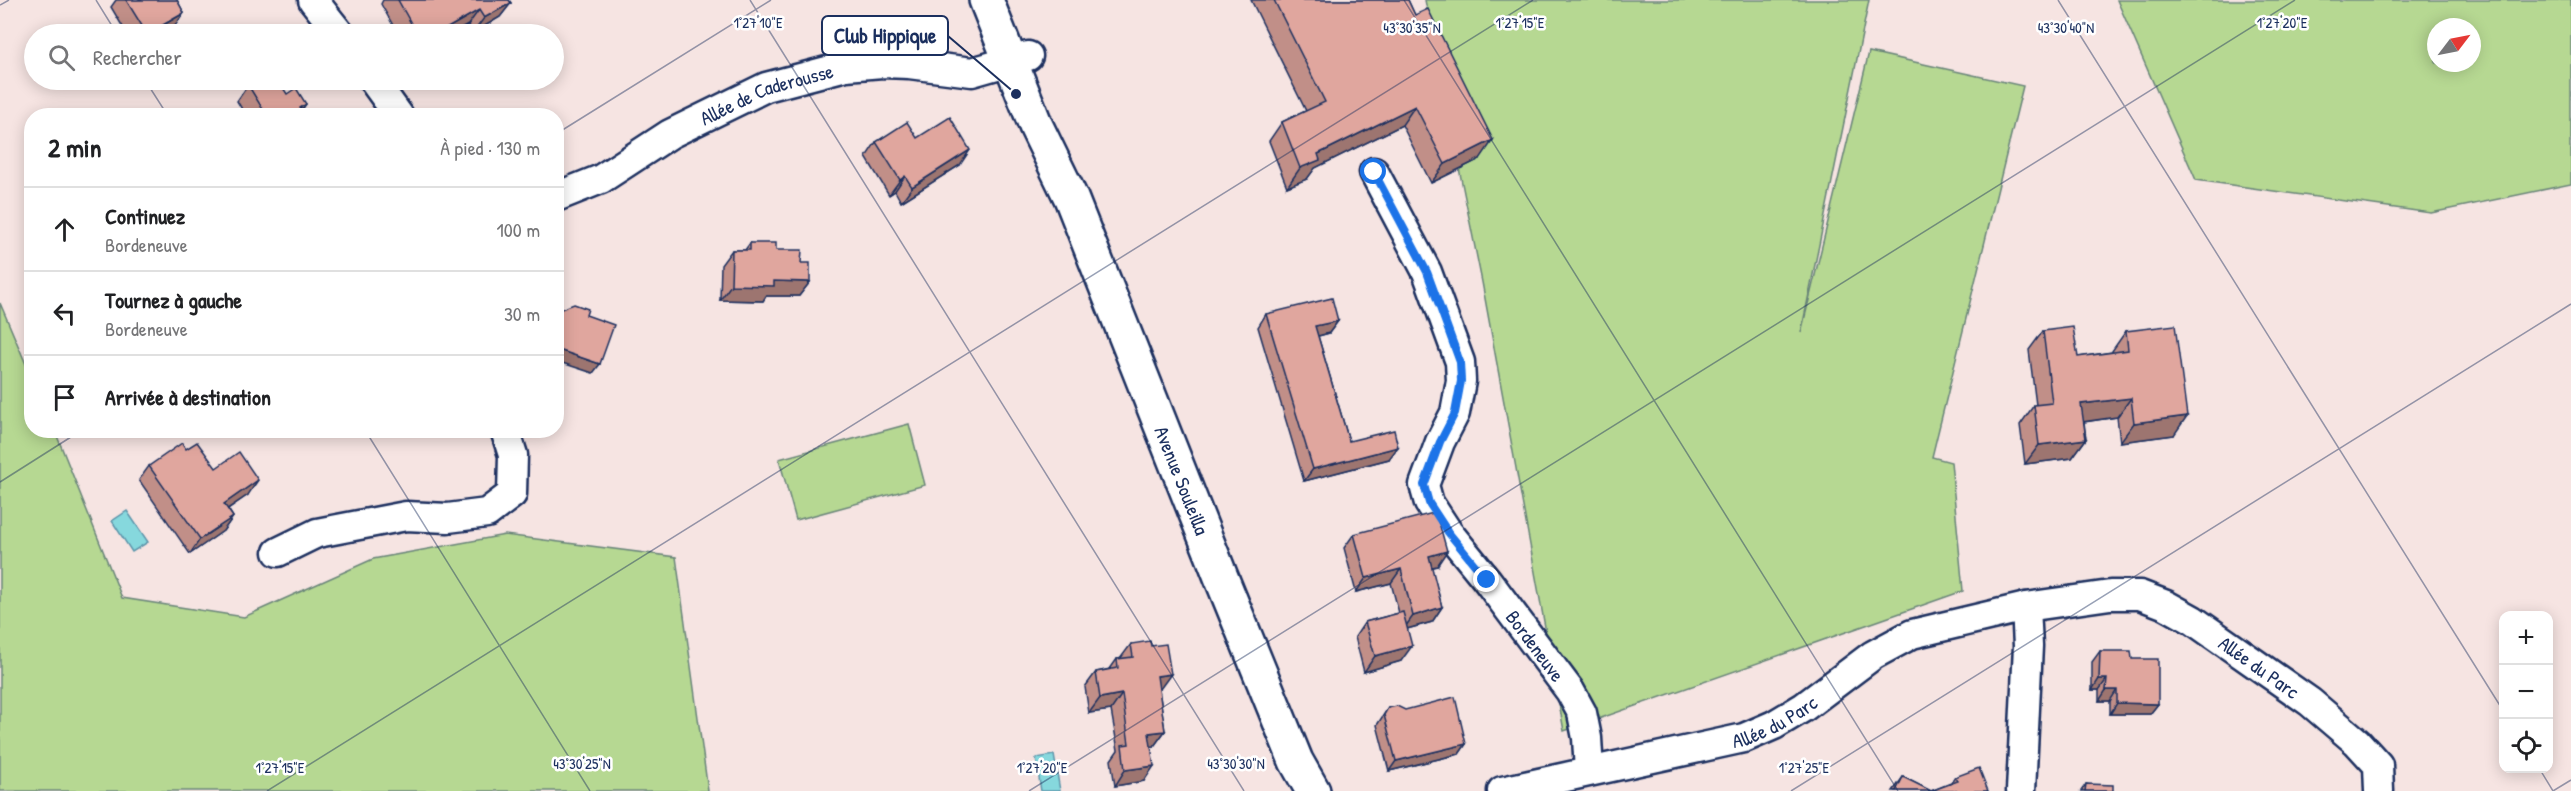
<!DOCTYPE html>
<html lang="fr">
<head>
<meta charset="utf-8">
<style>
  :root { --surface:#fff; --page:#f6f6f6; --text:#202124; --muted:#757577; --line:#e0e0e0 }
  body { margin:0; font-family:"Patrick Hand",sans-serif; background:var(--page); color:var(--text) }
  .controls { position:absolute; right:18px; bottom:18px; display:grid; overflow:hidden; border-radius:12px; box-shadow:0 3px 15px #0003 }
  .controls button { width:54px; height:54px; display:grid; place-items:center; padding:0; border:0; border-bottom:2px solid var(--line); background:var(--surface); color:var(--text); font:30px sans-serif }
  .compass { position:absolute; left:2427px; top:18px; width:54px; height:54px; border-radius:50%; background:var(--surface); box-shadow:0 3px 15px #0003; rotate:58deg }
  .stop { position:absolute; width:18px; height:18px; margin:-14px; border:4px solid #1a73e8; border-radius:50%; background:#fff }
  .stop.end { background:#1a73e8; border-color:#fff; box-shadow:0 2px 6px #0008 }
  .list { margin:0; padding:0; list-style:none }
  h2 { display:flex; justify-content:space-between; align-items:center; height:78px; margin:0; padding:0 24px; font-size:26px }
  h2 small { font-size:20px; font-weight:400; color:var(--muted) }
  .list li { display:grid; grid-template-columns:39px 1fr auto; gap:18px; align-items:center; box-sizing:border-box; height:84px; padding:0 24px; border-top:2px solid var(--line) }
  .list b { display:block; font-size:22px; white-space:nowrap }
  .list p { margin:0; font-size:20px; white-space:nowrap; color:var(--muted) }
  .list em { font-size:20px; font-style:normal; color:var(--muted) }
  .icon { flex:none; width:33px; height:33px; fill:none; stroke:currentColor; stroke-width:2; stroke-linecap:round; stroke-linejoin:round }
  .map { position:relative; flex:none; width:2571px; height:791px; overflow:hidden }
  .search { position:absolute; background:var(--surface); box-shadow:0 3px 15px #0003; left:24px; top:24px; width:540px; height:66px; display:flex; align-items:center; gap:15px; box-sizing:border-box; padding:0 21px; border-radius:33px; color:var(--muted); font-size:22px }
  .panel { position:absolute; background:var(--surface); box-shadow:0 3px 15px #0003; left:24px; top:108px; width:540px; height:330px; border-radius:24px }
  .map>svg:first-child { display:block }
  .green { fill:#b6d892; stroke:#688478; stroke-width:1.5; fill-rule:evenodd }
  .water { fill:#86d8dd; stroke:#5b94aa; stroke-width:1.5 }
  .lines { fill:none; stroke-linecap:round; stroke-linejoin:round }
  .street-casing { stroke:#1b2f5e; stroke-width:33 }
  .secondary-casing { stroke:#1b2f5e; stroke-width:38 }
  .street { stroke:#fff; stroke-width:28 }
  .secondary { stroke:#fff; stroke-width:33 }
  .wall { fill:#c18f88; stroke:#1b2f5e; stroke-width:1.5 }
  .shaded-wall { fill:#9d746f; stroke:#1b2f5e; stroke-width:1.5 }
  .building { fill:#e0a69e; stroke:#1b2f5e; stroke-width:1.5 }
  .route { stroke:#1a73e8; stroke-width:8 }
  .ticks { fill:none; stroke:#1b2f5e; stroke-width:1.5; stroke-opacity:0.45 }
  .labels { text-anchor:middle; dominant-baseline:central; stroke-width:5; stroke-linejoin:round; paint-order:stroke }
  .street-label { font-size:20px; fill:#1b2f5e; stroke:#fff }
  .ticks-label { font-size:15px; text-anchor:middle; fill:#1b2f5e; stroke:#fff; stroke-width:5; stroke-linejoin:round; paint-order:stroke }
  .leader { fill:none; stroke:#1b2f5e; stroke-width:2 }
  .callout-dot { fill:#1b2f5e; stroke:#fff; stroke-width:2 }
  .callout { fill:#fff; stroke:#1b2f5e; stroke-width:2 }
  .callout-label { font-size:21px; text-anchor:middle; font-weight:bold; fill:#1b2f5e }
</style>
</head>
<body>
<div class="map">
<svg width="2571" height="791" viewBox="0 0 2571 791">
  <rect width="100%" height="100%" fill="#f6e4e2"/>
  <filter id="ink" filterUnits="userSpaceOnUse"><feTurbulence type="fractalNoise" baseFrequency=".0167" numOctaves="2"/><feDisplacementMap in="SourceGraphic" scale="12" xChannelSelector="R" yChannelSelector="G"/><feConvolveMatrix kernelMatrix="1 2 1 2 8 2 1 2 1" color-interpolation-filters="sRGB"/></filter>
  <g filter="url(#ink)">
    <g class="green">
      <path d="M1425 0H1869L1801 333 1869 52 2023 86 1932 457 1951 462 1963 591 1564 731 1482 282Z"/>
      <path d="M2117 0H2571V184L2431 213 2196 180ZM2436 27H2472V63H2436Z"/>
      <path d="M0 303 31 376 32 430 55 431 122 598 244 617 373 559 505 535 676 557 708 791H0Z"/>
      <path d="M909 424 925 485 796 520 779 459Z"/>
    </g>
    <g class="water">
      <path d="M127 511 148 542 132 552 112 521Z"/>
      <path d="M1054 755 1060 791H1041L1036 758Z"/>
    </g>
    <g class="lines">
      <defs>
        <g id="street">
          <path d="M313 0 340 34"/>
          <path d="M373 80 399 116"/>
          <path id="s1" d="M1374 172 1427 272 1460 362 1461 381 1455 413 1440 442 1424 485 1429 503 1448 532 1487 580 1570 691 1582 713 1587 738 1589 771"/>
          <path id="s2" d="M556 197 601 179 670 134 766 87 846 66 882 63 909 64 972 72 1028 56"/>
          <path d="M278 552 317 533 406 516 448 518 487 513 512 494 513 455 505 430"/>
          <path id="s3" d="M1502 791 1744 738 1774 725 1804 707 1873 655 1912 634 2026 607 2110 595H2140L2166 605 2193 620 2310 702 2357 742 2378 765 2379 791"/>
          <path d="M2021 791 2028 646 2026 607"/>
        </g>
        <g id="secondary">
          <path id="s4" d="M986 0 1036 126 1071 198 1221 577 1296 761 1313 791"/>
        </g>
      </defs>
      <use href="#street" class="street-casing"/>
      <use href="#secondary" class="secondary-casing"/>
      <use href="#street" class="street"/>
      <use href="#secondary" class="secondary"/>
    </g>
    <g class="wall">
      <path d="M116 0H177L184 13 174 27 162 34H127L111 7Z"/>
      <path d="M383 0H509L511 3 500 17 473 33 468 25 452 34H398L381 4Z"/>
      <path d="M1251 0H1408L1480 159 1431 183 1402 125 1315 168 1307 179 1287 187 1269 141 1282 122 1306 111Z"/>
      <path d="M248 85 287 94 306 104 302 110 305 116H246L237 101Z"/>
      <path d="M917 138 960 165 901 202 895 191 889 195 866 157 876 142Z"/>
      <path d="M750 243 776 250 801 263 810 282 799 296H766L763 301 720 300 721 265 732 250H745Z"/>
      <path d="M1266 314 1338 321 1329 333 1318 336 1349 441 1389 459 1304 481 1258 327Z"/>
      <path d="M2043 331 2078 357 2112 352V351L2126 331 2174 435 2120 442 2117 417 2084 422 2086 439 2072 458 2025 464 2020 425 2034 405H2036L2029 350Z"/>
      <path d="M186 449 216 468 248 495 228 509 233 517 223 531 190 554 139 480 149 466Z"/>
      <path d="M1354 534 1437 566 1431 567 1442 607 1432 622 1407 629 1401 661 1364 672 1355 637 1365 622 1399 613 1391 583 1356 592 1344 548Z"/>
      <path d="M1131 644 1160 689H1159L1165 731 1154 746H1151L1144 781 1115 786 1111 760 1118 750 1111 710 1089 713 1085 687 1096 672 1110 669 1117 659H1120Z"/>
      <path d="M2100 651 2132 659 2158 704 2150 714H2110V701H2099V690H2092V662Z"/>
      <path d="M1388 708 1466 744 1459 754 1389 771 1377 725Z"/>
      <path d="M1903 777 1931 791 1951 783 1955 777 1988 791H1893Z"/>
      <path d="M2086 784 2113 791H2081Z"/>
    </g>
    <g class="shaded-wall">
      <path d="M511 3 500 17 473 33 484 18Z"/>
      <path d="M479 10 468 25 452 34H437Z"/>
      <path d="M184 13 174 27 162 34H148Z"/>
      <path d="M1415 106 1402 125 1315 168 1307 179 1287 187 1300 168 1318 154Z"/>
      <path d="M1493 140 1480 159 1431 183 1445 164Z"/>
      <path d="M970 150 960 165 901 202 912 187Z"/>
      <path d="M905 176 895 191 889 195 900 180Z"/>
      <path d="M774 281 810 282 799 296H766L763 301 720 300 731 285Z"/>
      <path d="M1338 321 1329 333 1307 339 1315 326Z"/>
      <path d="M562 351 600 364 593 373 556 361V353Z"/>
      <path d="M2131 398 2117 417 2068 424 2081 404Z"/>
      <path d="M2187 416 2174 435 2120 442 2134 423Z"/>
      <path d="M2086 439 2072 458 2025 464 2039 445Z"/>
      <path d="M1398 447 1389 459 1304 481 1313 469Z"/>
      <path d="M258 480 248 495 214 518 224 504Z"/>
      <path d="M233 517 223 531 190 554 200 539Z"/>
      <path d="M1447 551 1437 566 1418 570 1429 556Z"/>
      <path d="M1401 569 1391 583 1356 592 1366 578Z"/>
      <path d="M1442 607 1432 622 1403 630 1413 616Z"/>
      <path d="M1412 646 1401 661 1364 672 1375 656Z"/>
      <path d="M1171 674 1160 689 1146 691 1157 676Z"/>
      <path d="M2099 679H2107L2099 690H2092Z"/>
      <path d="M2106 690H2117L2110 701H2099Z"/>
      <path d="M1122 694 1111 710 1089 713 1100 698Z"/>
      <path d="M2117 703 2158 704 2150 714H2110Z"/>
      <path d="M1165 731 1154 746 1139 748 1149 733Z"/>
      <path d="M1466 744 1459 754 1389 771 1396 761Z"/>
      <path d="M1154 766 1144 781 1115 786 1125 770Z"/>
    </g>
    <g class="building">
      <path d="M126 0H177L184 13 147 34Z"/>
      <path d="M398 0H509L511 3 484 18 479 10 437 34H417Z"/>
      <path d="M1274 0H1408L1415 15 1428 9 1493 140 1445 164 1415 106 1318 154 1320 160 1300 168 1282 122 1325 102Z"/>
      <path d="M257 80H278L287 94 296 88 306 104 300 108 305 116H257L264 111 248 85Z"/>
      <path d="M950 117 970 150 912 187 905 176 900 180 876 142 907 122 917 138Z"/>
      <path d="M750 243H776V250H802L801 263H810V282L774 281V286L731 285 732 250H750Z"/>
      <path d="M1332 298 1338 321 1315 326 1349 441 1394 430 1398 447 1313 469 1266 314Z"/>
      <path d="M574 304 588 309 586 315 614 325 600 364 562 351 556 353V311Z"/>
      <path d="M2175 325 2187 416 2134 423 2131 398 2081 404 2086 439 2039 445 2034 405 2052 403 2043 331 2073 327 2078 357 2128 350 2126 331Z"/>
      <path d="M197 442 216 468 239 452 258 480 224 504 233 517 200 539 149 466 182 443 186 449Z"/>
      <path d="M1433 513 1437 515 1447 551 1429 556 1442 607 1413 616 1401 569 1366 578 1354 534Z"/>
      <path d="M1403 612 1412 646 1375 656 1365 622Z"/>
      <path d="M1150 641 1151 646 1166 644 1171 674 1157 676 1165 731 1149 733 1154 766 1125 770 1122 745 1129 744 1122 694 1100 698 1096 672 1118 668 1117 659 1133 657 1131 644Z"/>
      <path d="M2100 651H2131L2132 659H2158V704L2117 703V690H2106L2107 679H2099Z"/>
      <path d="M1455 697 1466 744 1396 761 1384 715 1388 708 1397 706 1405 710Z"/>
      <path d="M1979 768 1988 791H1896L1903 777 1931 791 1958 781 1955 777Z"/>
      <path d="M2086 784 2113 785V791H2085Z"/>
    </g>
  </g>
  <g class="lines" filter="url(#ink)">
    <path class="route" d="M1374 172 1427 272 1460 362 1461 381 1455 413 1440 442 1424 485 1429 503 1448 532 1487 580"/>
  </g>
  <path class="ticks" d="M96 0 117 34M750 0 1244 791M1404 0 1898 791M2058 0 2504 712M0 5 9 0M145 80 168 116M556 134 771 0M365 430 590 791M0 482 82 430M2539 768 2553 791M267 791 1533 0M1029 791 2295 0M1791 791 2571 304M2553 791 2571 780"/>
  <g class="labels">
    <g class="street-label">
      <text stroke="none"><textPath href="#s2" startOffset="236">Allée de Caderousse</textPath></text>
      <text stroke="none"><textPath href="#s4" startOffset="519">Avenue Souleilla</textPath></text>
      <text stroke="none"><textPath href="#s1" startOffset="536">Bordeneuve</textPath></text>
      <text stroke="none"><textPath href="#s3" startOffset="818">Allée du Parc</textPath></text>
      <text stroke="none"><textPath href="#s3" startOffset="282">Allée du Parc</textPath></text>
    </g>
  </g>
  <g class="ticks-label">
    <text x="758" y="28">1°27'10"E</text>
    <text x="1520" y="28">1°27'15"E</text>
    <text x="2282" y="28">1°27'20"E</text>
    <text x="1412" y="33">43°30'35"N</text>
    <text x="2066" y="33">43°30'40"N</text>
    <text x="582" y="769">43°30'25"N</text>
    <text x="1236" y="769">43°30'30"N</text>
    <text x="280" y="773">1°27'15"E</text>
    <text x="1042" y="773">1°27'20"E</text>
    <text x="1804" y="773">1°27'25"E</text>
  </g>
  <path class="leader" d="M1016 94L948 36"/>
  <circle class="callout-dot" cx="1016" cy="94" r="6"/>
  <rect class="callout" x="822" y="16" width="126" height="39" rx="6"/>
  <g class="callout-label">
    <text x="885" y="43">Club Hippique</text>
  </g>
</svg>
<div class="controls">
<button>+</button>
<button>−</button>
<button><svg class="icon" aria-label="locate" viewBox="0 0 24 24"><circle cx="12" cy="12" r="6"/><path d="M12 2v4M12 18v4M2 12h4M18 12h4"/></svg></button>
</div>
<svg class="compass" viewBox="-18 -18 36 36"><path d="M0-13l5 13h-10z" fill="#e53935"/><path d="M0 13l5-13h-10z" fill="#757577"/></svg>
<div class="stop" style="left:1374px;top:172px"></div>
<div class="stop end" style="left:1487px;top:580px"></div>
<div class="search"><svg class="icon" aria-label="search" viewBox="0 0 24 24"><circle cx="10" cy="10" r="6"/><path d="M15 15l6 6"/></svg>Rechercher</div>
<section class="panel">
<h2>2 min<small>À pied · 130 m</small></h2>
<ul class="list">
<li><svg class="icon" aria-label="ahead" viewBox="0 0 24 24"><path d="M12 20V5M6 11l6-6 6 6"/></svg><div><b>Continuez</b><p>Bordeneuve</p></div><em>100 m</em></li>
<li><svg class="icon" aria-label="left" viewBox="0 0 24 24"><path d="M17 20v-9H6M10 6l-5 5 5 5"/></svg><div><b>Tournez à gauche</b><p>Bordeneuve</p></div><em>30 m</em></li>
<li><svg class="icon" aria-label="arrive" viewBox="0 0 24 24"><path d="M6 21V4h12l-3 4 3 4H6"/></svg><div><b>Arrivée à destination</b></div></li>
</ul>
</section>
</div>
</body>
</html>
